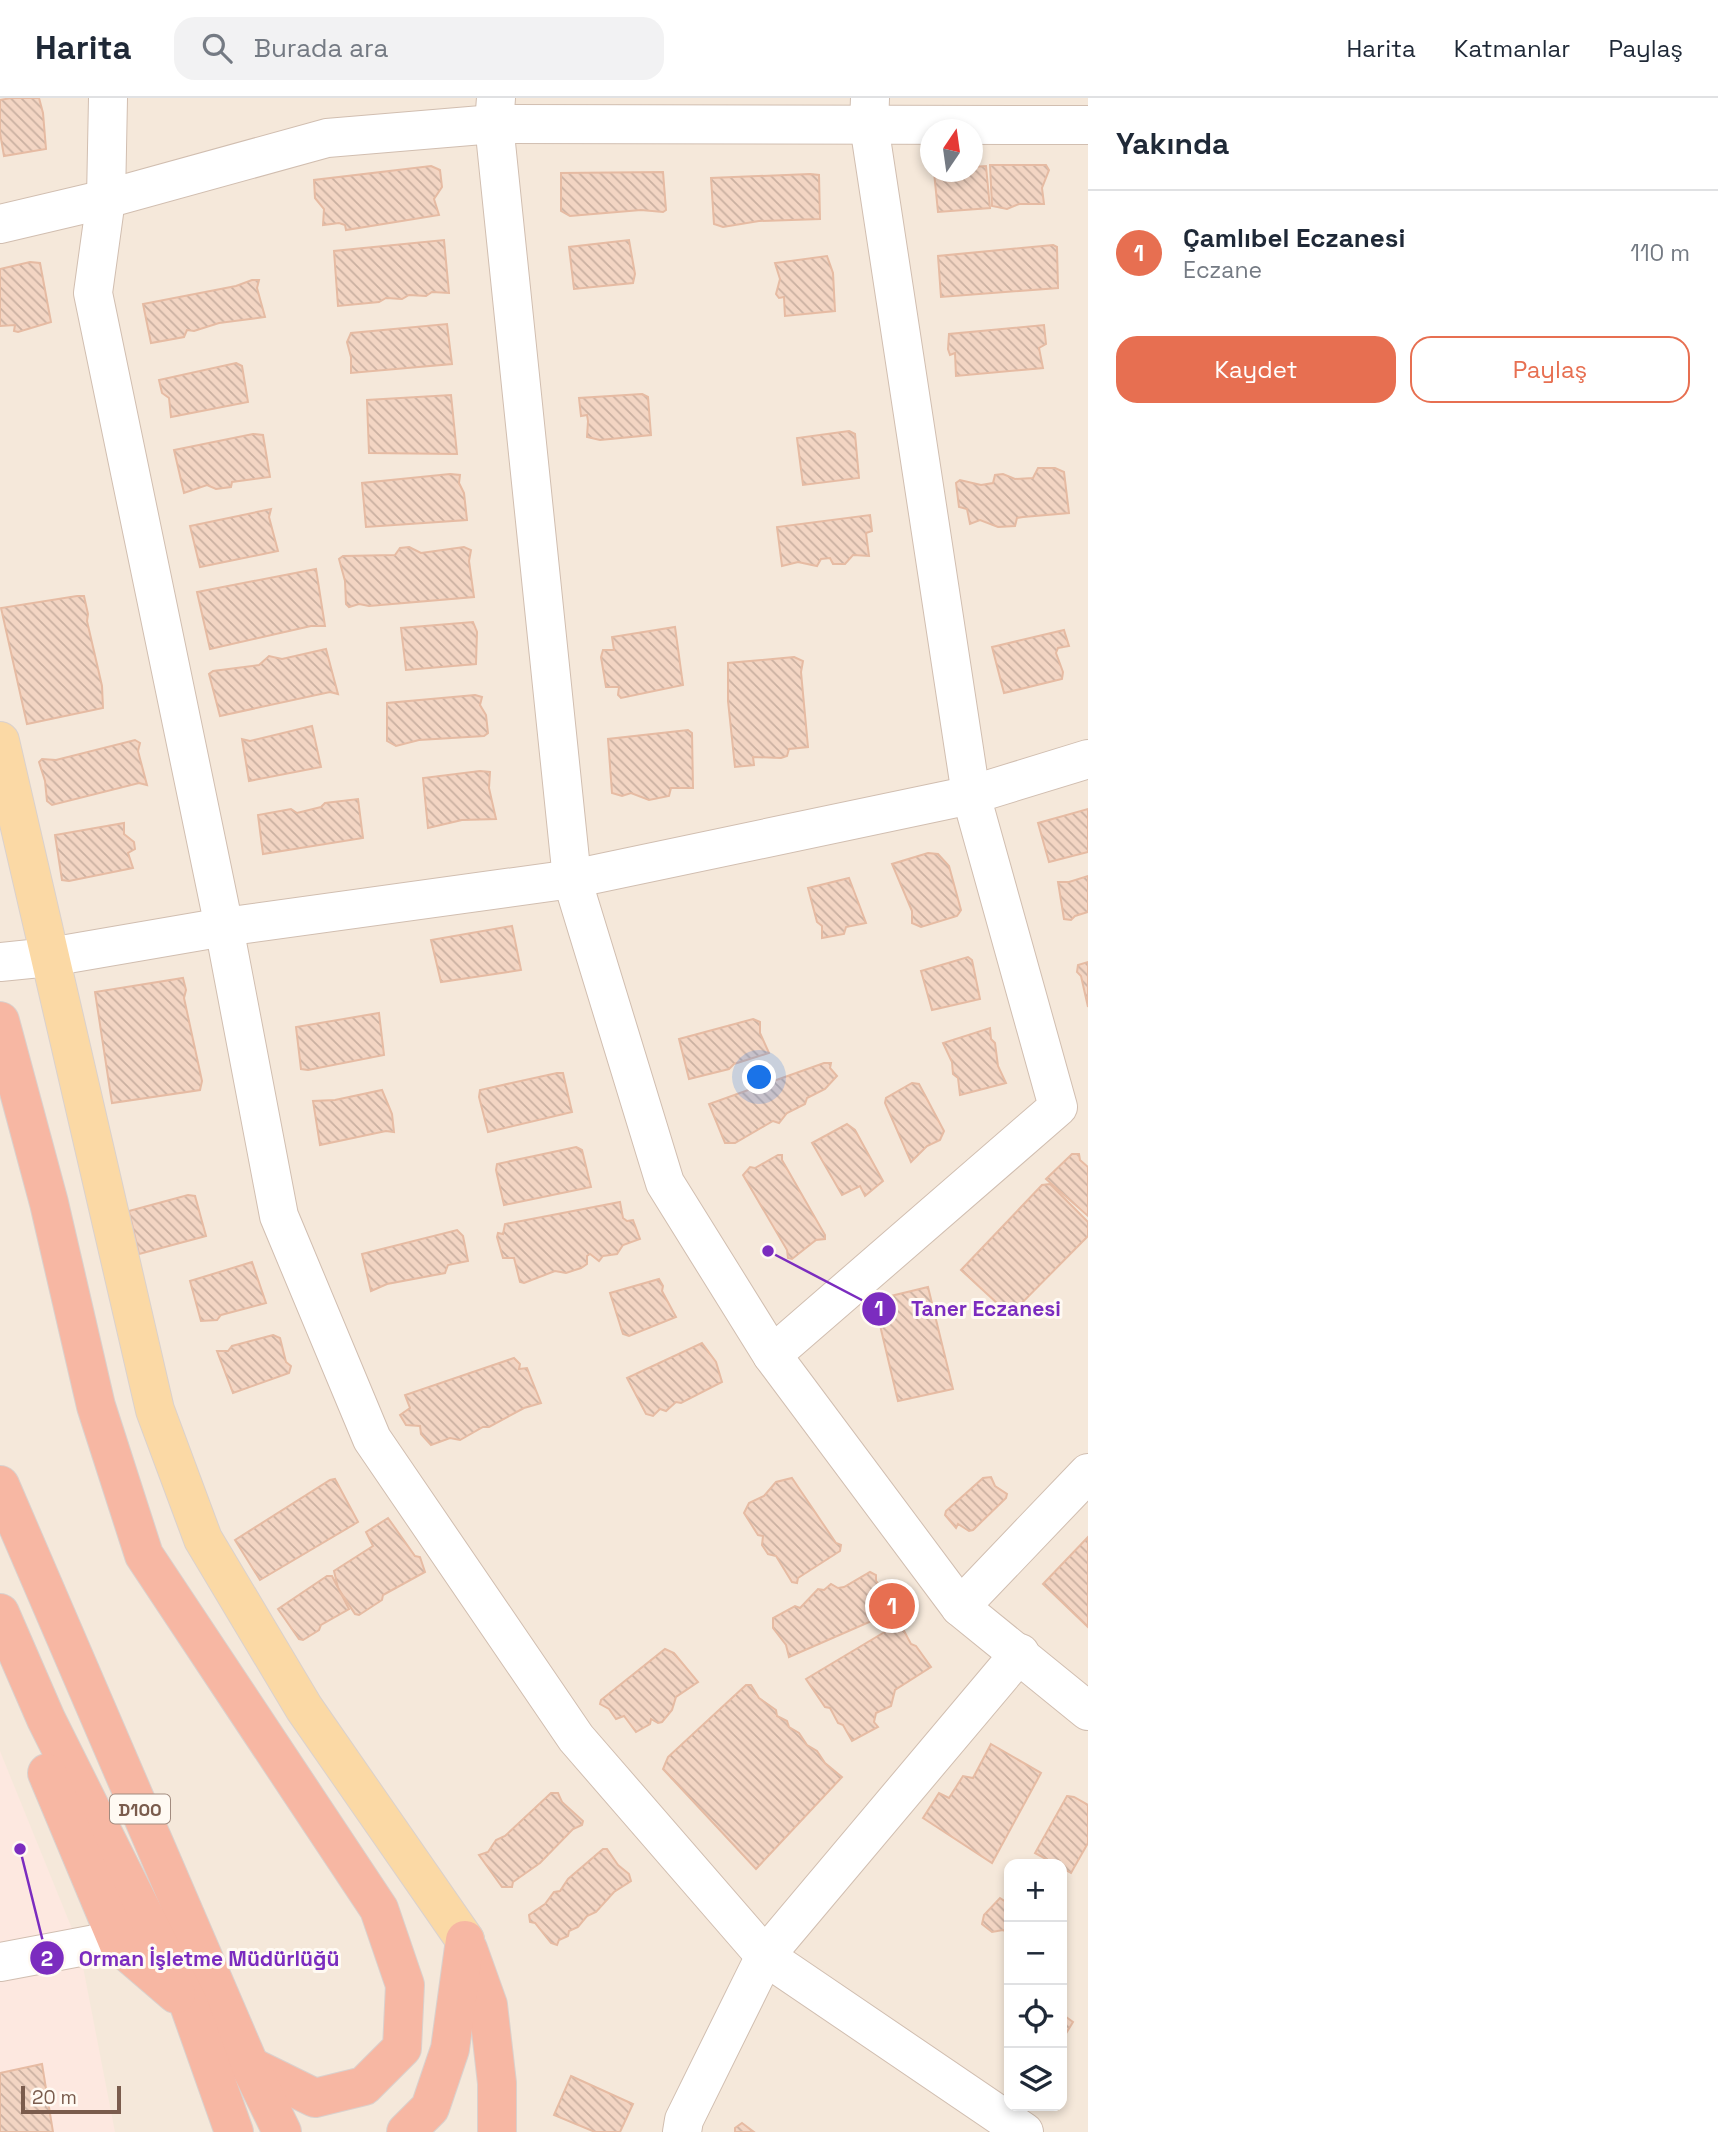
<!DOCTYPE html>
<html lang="tr">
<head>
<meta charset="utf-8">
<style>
  :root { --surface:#fff; --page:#f2f2f3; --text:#1f2937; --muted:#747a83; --line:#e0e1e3; --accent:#e76f51 }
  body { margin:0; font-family:"Space Grotesk",sans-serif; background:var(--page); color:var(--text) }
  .controls { position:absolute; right:21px; bottom:21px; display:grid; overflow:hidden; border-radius:14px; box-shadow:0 4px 10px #0003 }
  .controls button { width:63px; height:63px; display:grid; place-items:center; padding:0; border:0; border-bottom:2px solid var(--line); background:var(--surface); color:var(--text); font:35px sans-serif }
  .compass { position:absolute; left:920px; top:21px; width:63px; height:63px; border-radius:50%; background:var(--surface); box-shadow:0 4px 10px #0003; rotate:13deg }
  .scale { position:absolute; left:21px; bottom:18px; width:100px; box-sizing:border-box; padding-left:7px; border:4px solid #7a5c4d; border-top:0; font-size:19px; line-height:24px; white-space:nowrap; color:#7a5c4d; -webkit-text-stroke:5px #fffaf3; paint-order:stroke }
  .you { position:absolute; left:760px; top:980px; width:24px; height:24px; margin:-18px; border:5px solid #fff; border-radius:50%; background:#1a73e8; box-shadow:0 0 0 10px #1a73e833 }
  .badge { display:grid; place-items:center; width:46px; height:46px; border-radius:50%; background:var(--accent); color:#fff; font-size:23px; font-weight:700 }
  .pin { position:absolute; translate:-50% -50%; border:4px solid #fff; box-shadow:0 2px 7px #0006 }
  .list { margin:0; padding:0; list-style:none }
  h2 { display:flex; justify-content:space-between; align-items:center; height:91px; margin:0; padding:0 28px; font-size:30px }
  h2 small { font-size:23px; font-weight:400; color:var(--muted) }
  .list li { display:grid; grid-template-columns:46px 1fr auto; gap:21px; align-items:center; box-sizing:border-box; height:126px; padding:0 28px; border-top:2px solid var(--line) }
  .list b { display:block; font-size:26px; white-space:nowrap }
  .list p { margin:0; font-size:23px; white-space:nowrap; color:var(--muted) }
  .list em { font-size:23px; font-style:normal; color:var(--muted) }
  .actions { display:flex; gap:14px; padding:21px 28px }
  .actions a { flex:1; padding:16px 0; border:2px solid var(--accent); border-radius:21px; text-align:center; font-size:24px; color:var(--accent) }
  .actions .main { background:var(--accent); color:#fff }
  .icon { flex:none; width:38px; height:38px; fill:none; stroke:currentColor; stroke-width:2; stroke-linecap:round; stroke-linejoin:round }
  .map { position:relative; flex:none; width:1088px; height:2034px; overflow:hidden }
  header { display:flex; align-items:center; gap:42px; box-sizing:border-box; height:98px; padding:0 35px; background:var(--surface); border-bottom:2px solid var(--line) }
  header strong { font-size:33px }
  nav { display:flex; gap:38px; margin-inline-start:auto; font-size:24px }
  .search { width:490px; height:63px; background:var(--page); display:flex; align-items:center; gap:18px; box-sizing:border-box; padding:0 24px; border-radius:21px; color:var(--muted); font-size:26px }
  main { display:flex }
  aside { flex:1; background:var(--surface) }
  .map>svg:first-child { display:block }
  .residential { fill:#f5e8da; fill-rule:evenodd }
  .commercial { fill:#fde8e0 }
  .building { fill:url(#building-back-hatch); stroke:#e6bba3; stroke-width:2 }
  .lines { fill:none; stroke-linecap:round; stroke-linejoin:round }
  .minor-casing { stroke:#d1beb0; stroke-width:40 }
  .major-casing { stroke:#dad1cd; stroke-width:40 }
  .highway-casing { stroke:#dad1cd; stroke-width:40 }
  .minor { stroke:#fff; stroke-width:38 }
  .major { stroke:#fbd9a5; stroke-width:38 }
  .highway { stroke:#f7b7a3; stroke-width:38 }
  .labels { text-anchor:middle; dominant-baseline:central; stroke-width:6; stroke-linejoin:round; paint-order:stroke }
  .shield { fill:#fffaf3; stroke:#a28b7f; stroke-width:2 }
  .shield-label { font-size:18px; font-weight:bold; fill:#7a5c4d }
  .leader { fill:none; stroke:#7b2cbf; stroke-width:2.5 }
  .callout-dot { fill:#7b2cbf; stroke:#fffaf3; stroke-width:2.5 }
  .mark-label { font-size:21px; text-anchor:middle; font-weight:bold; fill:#fff }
  .callout-label { font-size:21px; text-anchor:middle; font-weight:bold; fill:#7b2cbf; stroke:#fffaf3; stroke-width:6; stroke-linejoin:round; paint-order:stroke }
</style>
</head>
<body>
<header>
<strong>Harita</strong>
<div class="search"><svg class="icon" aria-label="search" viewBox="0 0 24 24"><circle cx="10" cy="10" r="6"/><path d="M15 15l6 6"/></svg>Burada ara</div>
<nav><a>Harita</a><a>Katmanlar</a><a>Paylaş</a></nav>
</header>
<main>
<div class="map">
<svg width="1088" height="2034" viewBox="0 0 1088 2034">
  <defs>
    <pattern id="building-back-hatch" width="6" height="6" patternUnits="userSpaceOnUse" patternTransform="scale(1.75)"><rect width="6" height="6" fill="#f3d5c3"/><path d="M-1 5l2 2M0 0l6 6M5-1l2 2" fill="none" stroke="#cab0a1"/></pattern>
  </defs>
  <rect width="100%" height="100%" fill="#fdf6ec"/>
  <path class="residential" d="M0 0H1088V2034H0ZM930 32H972V74H930ZM1009 1766H1062V2008H1009Z"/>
  <path class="commercial" d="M0 1653 79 1848 115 2034H0Z"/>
  <g class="building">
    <path d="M11 0H39L43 15 46 51 4 58 0 35V2Z"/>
    <path d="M990 67H1046L1049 72 1042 90 1044 106H1019L1007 111 992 108Z"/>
    <path d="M431 68 440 72 442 89 434 101 439 117 346 132 345 127 339 125 323 127 324 111 315 100 314 82Z"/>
    <path d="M986 68 990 110 938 114 934 74H972V69Z"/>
    <path d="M663 74 666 112 663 114 641 112 570 118 561 113V75Z"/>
    <path d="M810 76 819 77 820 121 759 123 723 129 714 126 711 80Z"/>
    <path d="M444 142 449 195 432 194 426 198 409 197 402 201 386 200 379 204 338 208 334 153Z"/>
    <path d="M629 142 635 176 633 185 574 191 569 149Z"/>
    <path d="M1053 147 1057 149 1058 190 941 199 938 158Z"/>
    <path d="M827 158 833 175 835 213 785 218 784 199 779 200 776 196 780 181 775 165Z"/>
    <path d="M30 164 40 165 51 224 18 234 14 233 15 227 0 228V171Z"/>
    <path d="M252 182H259L257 190 265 219 219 225 194 233 187 232 184 239 151 245 143 206 236 188Z"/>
    <path d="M447 226 452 266 351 275V259L347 244 351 235Z"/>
    <path d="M1044 227 1046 246 1039 250 1043 270 956 278 955 255 950 257 948 251 949 236Z"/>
    <path d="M236 265 242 268 248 304 171 319 169 300 162 295 159 282Z"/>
    <path d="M642 296 648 299 651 337 600 342 587 339 588 323 587 317 581 318 579 300Z"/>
    <path d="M451 297 457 356 369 355 367 302Z"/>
    <path d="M849 333 855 336 859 380 803 387 797 340Z"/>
    <path d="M253 336 263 337 270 379 232 384 231 389 216 391 207 387 184 395 174 352Z"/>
    <path d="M1038 370H1055L1064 374 1069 415 1023 419 1017 420 1015 428 998 429 980 422 970 426 967 411 959 409 956 385 960 382 981 387 993 385 995 377 1003 376 1015 381 1033 380Z"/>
    <path d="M450 376 460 377 459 385 464 395 467 422 366 429 362 385Z"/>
    <path d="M271 411 269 419 278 453 200 469 190 428Z"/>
    <path d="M870 417 872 433 866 435 869 458 853 457 845 466H833L830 460 821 461 817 468 798 464 782 468 777 429Z"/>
    <path d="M409 449 421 455 464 449 471 452 469 463 474 499 369 508 359 506 349 509 346 506 345 483 339 461 343 458 395 457 400 450Z"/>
    <path d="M316 471 325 528H311L210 551 197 494Z"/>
    <path d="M77 498H84L88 516 87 523 102 588 103 610 27 626 1 510Z"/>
    <path d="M473 524 477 534 476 566 406 572 401 530Z"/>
    <path d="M675 529 683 587 621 600 618 597 619 589H606L601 559 603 552H614L612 539Z"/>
    <path d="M1064 532 1069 548 1058 550 1056 555 1063 574 1062 581 1004 595 992 549Z"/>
    <path d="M326 551 338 596 330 594 220 618 209 576 213 573 259 567 269 558 282 561Z"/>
    <path d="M794 559 803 563 801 574 808 649 789 651 787 658 781 660 753 659 754 667 735 669 728 603V565Z"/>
    <path d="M475 597 482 599 480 607 486 617 488 635 484 638 419 642 396 648 387 643V605Z"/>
    <path d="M312 628 321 669 249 683 242 641 250 643Z"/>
    <path d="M688 632 692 635 693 690H671L669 698 649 702 631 695 622 698 612 695 608 641Z"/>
    <path d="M135 642 140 645 138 653 147 687 139 685 52 707 47 703 45 683 39 664 42 661 56 662Z"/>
    <path d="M480 673 490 674 489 690 496 721 462 722 428 730 423 680Z"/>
    <path d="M358 701 363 740 263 756 258 717 291 711 297 715 321 709 325 705Z"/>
    <path d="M1088 711V754L1049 764 1038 725Z"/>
    <path d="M124 725V736L134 744 135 751 128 755 133 770 69 783 62 782 55 737Z"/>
    <path d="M928 755 938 756 949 768 961 812 957 818 921 829 912 825V813L892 766Z"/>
    <path d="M1088 778V814L1075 818 1071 822 1064 821 1058 784H1069Z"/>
    <path d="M849 780 866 825 846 829 844 836 822 840V828L817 824 808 790Z"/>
    <path d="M512 828 521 872 441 884 431 842Z"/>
    <path d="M968 859 972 862 980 901 932 912 921 873Z"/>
    <path d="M1088 864V909L1081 878 1077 874 1078 867Z"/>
    <path d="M183 880 186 892 184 900 202 983 200 992 112 1005 95 894Z"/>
    <path d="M379 915 384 957 308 972 301 971 296 929Z"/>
    <path d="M753 921 760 924V935L769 955 734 966 729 971 689 981 679 941Z"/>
    <path d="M990 930 991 941 995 945 998 968 1006 985 960 997 958 980 953 976 952 964 943 945Z"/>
    <path d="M824 965H831L830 970 837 978 825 991 807 1000 805 1006 787 1015 779 1025 773 1023 735 1045H725L709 1006Z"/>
    <path d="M557 975H563L572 1014 488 1034 479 999 480 992Z"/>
    <path d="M912 985 919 986 944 1033 940 1042 927 1048 911 1064 885 1005 886 1000Z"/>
    <path d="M382 992 392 1016 394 1034 386 1033 320 1047 313 1003 335 1002Z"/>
    <path d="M847 1026 855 1032 883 1083 865 1098 860 1088 842 1097 812 1045Z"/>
    <path d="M576 1049 582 1052 591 1089 504 1107 496 1072 497 1066Z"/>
    <path d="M1072 1056H1079L1080 1062 1088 1069V1118L1046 1081Z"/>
    <path d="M778 1057H782V1062L825 1137V1141L816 1142 792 1161 788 1160 787 1152 743 1077 750 1069 755 1070Z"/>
    <path d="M1050 1086 1088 1124V1138L1010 1217 961 1172 1042 1087Z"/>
    <path d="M188 1097 195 1098 206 1138 139 1156 129 1113Z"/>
    <path d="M620 1104 623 1120 627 1123 633 1122 640 1141 623 1147 617 1156 603 1158 599 1163 590 1156 587 1158V1166L581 1170 566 1175 555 1173 524 1185 520 1184 514 1160H503L497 1139 498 1135 503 1136 505 1126Z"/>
    <path d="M457 1132 463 1138 468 1163 448 1167 445 1175 387 1186 371 1193 362 1156Z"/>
    <path d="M252 1164 266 1205 221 1217 217 1222 201 1223 190 1183Z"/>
    <path d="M659 1181 663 1188 662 1193 676 1219 629 1238 623 1236 610 1195Z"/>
    <path d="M928 1189 953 1291 898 1303 874 1202Z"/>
    <path d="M273 1237 280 1240 286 1264 291 1268 289 1275 233 1295 217 1253H228L232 1248Z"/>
    <path d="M702 1245 716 1264 722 1284 681 1305 676 1304 666 1313 660 1311 653 1318 646 1316 627 1280Z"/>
    <path d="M514 1260 520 1266 519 1271 527 1270 541 1305 524 1310 489 1329H483L460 1342 450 1340 431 1347 421 1336 420 1328 406 1327 400 1317 410 1310 405 1297Z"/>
    <path d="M991 1379 995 1388 1007 1396 1006 1400 973 1432 969 1433 958 1426 956 1430 945 1417 946 1413 983 1380Z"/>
    <path d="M792 1380 836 1445 841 1447 840 1453 798 1480 797 1485 792 1484 776 1458 768 1456 762 1447 763 1438 758 1437 744 1415 749 1405 764 1398 776 1384Z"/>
    <path d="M335 1381 358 1424 260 1482 235 1442 330 1382Z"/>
    <path d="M388 1420 415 1458 420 1459 425 1474 383 1497 382 1502 359 1517 355 1516 338 1490 334 1473 373 1448 366 1434Z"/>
    <path d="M1088 1439V1529L1043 1486Z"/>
    <path d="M870 1474 876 1477V1483L882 1490 890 1515 789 1559 786 1547 773 1530V1520L795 1508 800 1510 818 1491 824 1492 831 1486 838 1490 844 1489Z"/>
    <path d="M327 1478H332L349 1511 321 1527 319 1532 303 1542 299 1541 278 1511Z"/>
    <path d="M893 1529 903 1531 911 1546 916 1548 931 1569 895 1592 891 1608 876 1615 874 1624 878 1629 852 1643 843 1627 838 1625 830 1610 825 1609 806 1581Z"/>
    <path d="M665 1551 674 1555 698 1584 676 1599 672 1612 662 1624 658 1625 651 1621 650 1626 636 1634 624 1618 616 1621 609 1611 600 1606 601 1602Z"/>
    <path d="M746 1587H751L759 1600 776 1612 777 1618 787 1623 789 1629 799 1635 807 1647 817 1653 825 1665 842 1679 756 1771 663 1671 668 1659Z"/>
    <path d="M991 1646 1041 1675 992 1765 923 1720 939 1695 949 1700 963 1678 973 1680Z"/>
    <path d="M551 1695H558L562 1704 583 1723 582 1727 573 1731 540 1765 513 1784 512 1789H502L479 1757 488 1754 496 1742 505 1738Z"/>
    <path d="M1067 1698 1074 1699 1088 1707V1745L1071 1775 1062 1770V1766H1055L1035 1755Z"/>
    <path d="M603 1751H607L618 1767 629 1776 631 1783 614 1794 596 1814 587 1818 578 1829 569 1833 568 1838 559 1842 557 1847 551 1845 535 1825 530 1824 529 1817 545 1806 554 1794 560 1793 568 1781Z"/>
    <path d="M1000 1800 1009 1806V1836L1003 1832 992 1834 982 1826 984 1817Z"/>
    <path d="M1062 1916 1073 1924 1062 1942Z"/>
    <path d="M42 1966 53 2034H0V1975Z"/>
    <path d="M571 1978 633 2006 620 2034H595L554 2017Z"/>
    <path d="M742 2025 754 2034H735V2030Z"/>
  </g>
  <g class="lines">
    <defs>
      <g id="minor">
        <path d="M108 0 106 101 93 195 224 829 279 1118 372 1341 576 1640 765 1858 1024 2034"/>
        <path d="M496 0 494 26 572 781 665 1085 772 1257 960 1509 1088 1613"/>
        <path d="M0 126 106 101 327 40 494 26 1088 27"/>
        <path d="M0 864 50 859 224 829 572 781 971 697 1088 661"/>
        <path d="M772 1257 1058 1009 971 697 869 27 870 0"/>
        <path d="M960 1509 1088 1375"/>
        <path d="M0 1864 117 1842"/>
        <path d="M682 2034 684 2022 765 1858 1020 1555"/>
      </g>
      <path id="major" d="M0 643 155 1312 203 1441 304 1610 465 1842"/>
      <g id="highway">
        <path d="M0 923 49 1105 96 1308 144 1457 379 1811 405 1887 402 1950 364 1988 315 2000 250 1968"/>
        <path d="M0 1387 250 1968 282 2034"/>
        <path d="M0 1515 46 1621 189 1907 234 2034"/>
        <path d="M47 1675 119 1847 176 1896"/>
        <path d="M468 1851 488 1907 497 1985V2034"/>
        <path d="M406 2034 430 2010 450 1951 465 1842"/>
      </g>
    </defs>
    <use href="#minor" class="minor-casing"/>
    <use href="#major" class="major-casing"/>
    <use href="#highway" class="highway-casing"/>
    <use href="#minor" class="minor"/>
    <use href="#major" class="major"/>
    <use href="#highway" class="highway"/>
  </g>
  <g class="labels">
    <rect class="shield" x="110" y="1696.5" width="60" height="29" rx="5"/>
    <g class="shield-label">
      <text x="140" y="1711">D100</text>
    </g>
  </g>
  <path class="leader" d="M768 1153L879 1211M20 1751L47 1860"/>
  <g class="callout-dot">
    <circle cx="768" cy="1153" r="7"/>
    <circle cx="20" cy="1751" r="7"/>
    <circle cx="879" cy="1211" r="18"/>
    <circle cx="47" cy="1860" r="18"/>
  </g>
  <g class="mark-label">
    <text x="879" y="1218">1</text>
    <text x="47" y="1868">2</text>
  </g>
  <g class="callout-label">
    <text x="986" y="1218">Taner Eczanesi</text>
    <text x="209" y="1868">Orman İşletme Müdürlüğü</text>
  </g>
</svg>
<div class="controls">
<button>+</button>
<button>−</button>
<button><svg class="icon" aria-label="locate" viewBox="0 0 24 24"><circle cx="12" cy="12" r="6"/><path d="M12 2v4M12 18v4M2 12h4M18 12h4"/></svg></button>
<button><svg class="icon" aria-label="layers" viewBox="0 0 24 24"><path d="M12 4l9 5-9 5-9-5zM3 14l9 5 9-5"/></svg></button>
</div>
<svg class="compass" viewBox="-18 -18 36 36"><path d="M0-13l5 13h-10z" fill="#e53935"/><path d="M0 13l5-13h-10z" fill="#747a83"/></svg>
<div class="scale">20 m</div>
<div class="you"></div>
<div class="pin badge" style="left:892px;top:1508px">1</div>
</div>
<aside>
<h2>Yakında<small></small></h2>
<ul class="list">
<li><span class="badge">1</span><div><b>Çamlıbel Eczanesi</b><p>Eczane</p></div><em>110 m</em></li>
</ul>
<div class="actions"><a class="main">Kaydet</a><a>Paylaş</a></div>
</aside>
</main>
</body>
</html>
